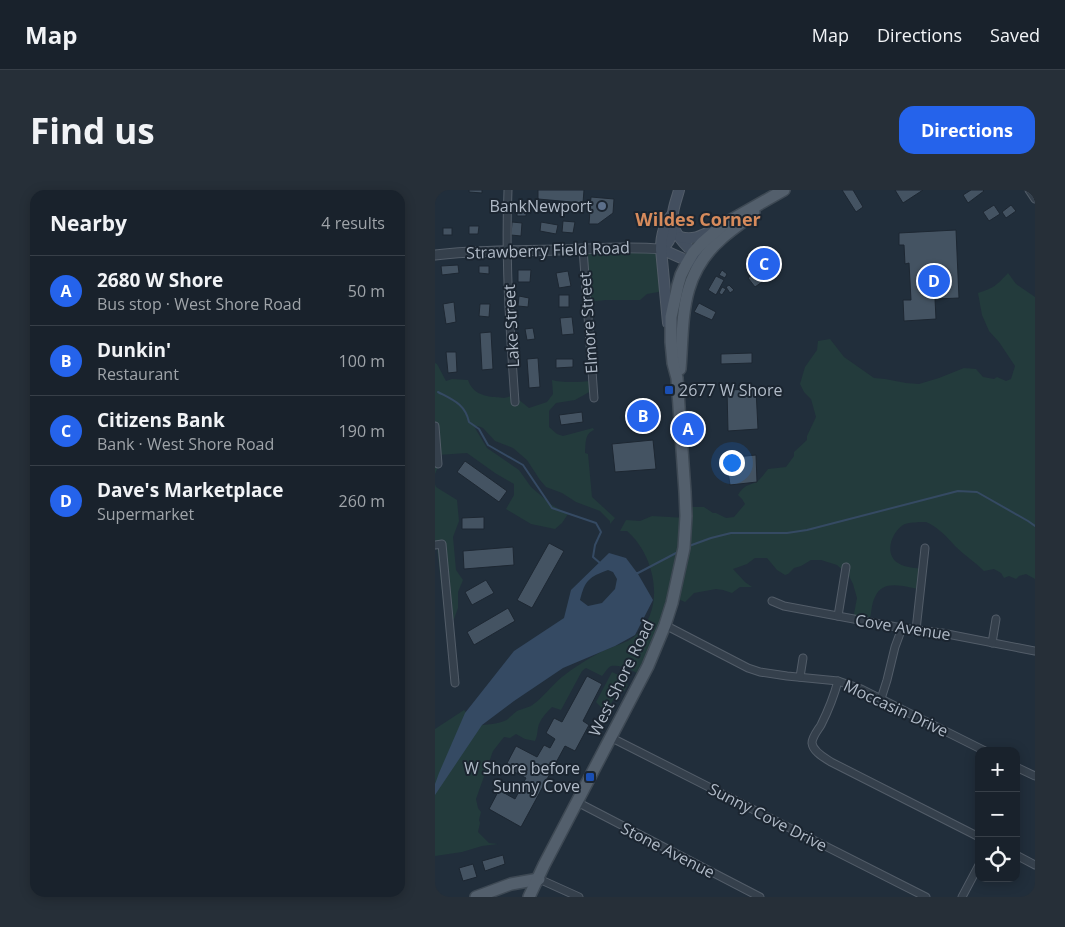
<!DOCTYPE html>
<html lang="en">
<head>
<meta charset="utf-8">
<style>
  :root { --surface:#19222c; --page:#262f38; --text:#f1f3f6; --muted:#9fa4a9; --line:#373f48; --accent:#2563eb }
  body { margin:0; font-family:"Open Sans",sans-serif; background:var(--page); color:var(--text) }
  .controls { position:absolute; right:15px; bottom:15px; display:grid; overflow:hidden; border-radius:10px; box-shadow:0 2px 12px #0003 }
  .controls button { width:45px; height:45px; display:grid; place-items:center; padding:0; border:0; border-bottom:1px solid var(--line); background:var(--surface); color:var(--text); font:25px sans-serif }
  .you { position:absolute; left:296px; top:272px; width:18px; height:18px; margin:-12px; border:4px solid #fff; border-radius:50%; background:#1a73e8; box-shadow:0 0 0 8px #1a73e833 }
  .badge { display:grid; place-items:center; width:32px; height:32px; border-radius:50%; background:var(--accent); color:#fff; font-size:16px; font-weight:700 }
  .pin { position:absolute; translate:-50% -50%; border:2px solid #fff; box-shadow:0 1px 5px #0006 }
  .list { margin:0; padding:0; list-style:none }
  h2 { display:flex; justify-content:space-between; align-items:center; height:65px; margin:0; padding:0 20px; font-size:21px }
  h2 small { font-size:16px; font-weight:400; color:var(--muted) }
  .list li { display:grid; grid-template-columns:32px 1fr auto; gap:15px; align-items:center; box-sizing:border-box; height:70px; padding:0 20px; border-top:1px solid var(--line) }
  .list b { display:block; font-size:19px; white-space:nowrap }
  .list p { margin:0; font-size:16px; white-space:nowrap; color:var(--muted) }
  .list em { font-size:16px; font-style:normal; color:var(--muted) }
  .icon { flex:none; width:28px; height:28px; fill:none; stroke:currentColor; stroke-width:2; stroke-linecap:round; stroke-linejoin:round }
  .map { position:relative; flex:none; width:600px; height:707px; overflow:hidden; border-radius:15px }
  header { display:flex; align-items:center; gap:30px; box-sizing:border-box; height:70px; padding:0 25px; background:var(--surface); border-bottom:1px solid var(--line) }
  header strong { font-size:24px }
  nav { display:flex; gap:28px; margin-inline-start:auto; font-size:18px }
  .intro { display:flex; align-items:center; justify-content:space-between; box-sizing:border-box; height:120px; padding:0 30px }
  h1 { margin:0; font-size:35px }
  .button { padding:12px 22px; border-radius:15px; background:var(--accent); color:#fff; font-size:18px; font-weight:700 }
  main { display:flex; gap:30px; padding:0 30px }
  aside { flex:1; background:var(--surface); border-radius:15px; box-shadow:0 2px 12px #0003 }
  .map>svg:first-child { display:block }
  .green { fill:#233b3c }
  .water { fill:#354a63; fill-rule:evenodd }
  .lines { fill:none; stroke-linecap:round; stroke-linejoin:round }
  .stream { stroke:#354a63; stroke-width:2 }
  .building { fill:#445362; stroke:#1d2732 }
  .minor-casing { stroke:#535d69; stroke-width:9 }
  .tertiary-casing { stroke:#535d69; stroke-width:11 }
  .secondary-casing { stroke:#535d69; stroke-width:12 }
  .primary-casing { stroke:#3e4954; stroke-width:14 }
  .minor { stroke:#35404c; stroke-width:7 }
  .tertiary { stroke:#35404c; stroke-width:9 }
  .secondary { stroke:#434f5f; stroke-width:10 }
  .primary { stroke:#535f6c; stroke-width:11 }
  .service-dot { fill:#5c6f8a; stroke:#1b2530; stroke-width:2 }
  .transit-dot { fill:#1a4fb4; stroke:#1b2530; stroke-width:2 }
  .labels { text-anchor:middle; dominant-baseline:central; stroke-width:4; stroke-linejoin:round; paint-order:stroke }
  .poi-label { font-size:16px; fill:#b0bac7; stroke:#1b2530; text-anchor:end }
  .street-label { font-size:16px; fill:#b0bac7; stroke:#1b2530 }
  .neighbourhood-label { font-size:18px; font-weight:bold; fill:#d78b5c; stroke:#1b2530 }
</style>
</head>
<body>
<header>
<strong>Map</strong>
<nav><a>Map</a><a>Directions</a><a>Saved</a></nav>
</header>
<div class="intro"><h1>Find us</h1><a class="button">Directions</a></div>
<main>
<aside>
<h2>Nearby<small>4 results</small></h2>
<ul class="list">
<li><span class="badge">A</span><div><b>2680 W Shore</b><p>Bus stop · West Shore Road</p></div><em>50 m</em></li>
<li><span class="badge">B</span><div><b>Dunkin'</b><p>Restaurant</p></div><em>100 m</em></li>
<li><span class="badge">C</span><div><b>Citizens Bank</b><p>Bank · West Shore Road</p></div><em>190 m</em></li>
<li><span class="badge">D</span><div><b>Dave's Marketplace</b><p>Supermarket</p></div><em>260 m</em></li>
</ul>
</aside>
<div class="map">
<svg width="600" height="707" viewBox="0 0 600 707">
  <rect width="100%" height="100%" fill="#212e3b"/>
  <g class="green">
    <path d="M228 58 229 101 212 104 205 110H171L152 112 148 59Z"/>
    <path d="M573 83 581 94 600 107V389L591 384 584 386 581 389 574 386 569 388 566 383 559 379 549 381C540 372 529 365 520 356 511 346 503 337 491 332 489 332 486 332 484 332 479 333 473 332 468 335 456 343 449 364 463 373 471 378 481 378 489 379L487 400C471 397 448 388 440 407 436 414 437 424 434 431L418 429 422 408 418 394 414 386 402 375 386 370H376L366 376 359 378 353 384 350 385 342 380 332 368H320L312 374 298 379 310 392 317 397H305L297 403 288 400 281 399 259 403 250 412 241 408 208 486C199 481 186 474 176 476 172 478 170 483 167 486L151 478 147 481 126 520 117 517C112 522 107 527 104 534 102 540 103 545 100 551L90 549 81 544 75 548 69 547 58 561 41 609 43 618 46 622 44 630 45 633 43 642 54 653 63 654 47 656 27 662 0 666V539L29 520 34 525 40 536C51 534 64 535 73 529 76 526 79 523 82 521 86 519 92 518 96 516 107 509 117 495 127 487 138 478 153 469 166 462 175 457 193 453 200 446 232 419 220 365 192 341H185L191 330 205 331 217 326 251 328 253 317H269L278 323H281L291 328 299 327 310 314 307 309 303 305C310 293 316 296 324 290 327 287 330 283 333 279L351 277 359 266V262L372 250V246L381 227 376 209 369 202 365 194 370 177 382 160 383 151 395 149 409 167 439 188 450 189 471 193 484 194 504 188 529 178 541 179 548 187 559 189 562 187 571 191 576 189 580 176 564 152 554 141 547 125 543 103C559 98 562 95 573 83Z"/>
    <path d="M0 173 2 174 11 191 17 189 33 190C37 202 47 206 58 207 69 207 67 210 78 205L94 218 112 212 118 204 117 190C127 193 145 192 157 191L156 201 140 210 121 213 114 221V237L122 244 128 246 158 238 159 240C149 244 151 254 150 263L153 264 157 307 180 328 175 334V331L165 321 141 312 127 303 111 297 105 290 92 270 78 258 60 251 48 238 43 236 40 238 52 258 84 280 96 297 117 315 133 324 127 333 120 339 96 334 71 319 79 305V294L60 283 32 263 3 265 4 275 0 284Z"/>
    <path d="M0 294 1 297 22 310 24 331 18 347 21 380 28 390 23 402V418L19 429H11L9 420 2 357 0 356Z"/>
    <path d="M177 482 194 490 191 494 193 495 189 502 187 499 182 503 173 519 169 516 167 518 161 512Z"/>
  </g>
  <path class="water" d="M174 363 191 368 203 384 218 410 200 445 180 456 128 478 79 511 47 535 0 605V594L4 583 30 523 79 461 129 428 136 400ZM173 380 178 382 182 389 180 399 167 413 153 416 145 410C150 390 154 387 173 380Z"/>
  <g class="lines">
    <g class="stream">
      <path d="M3 202C18 210 30 214 34 232L44 239 53 255 88 275 117 318 161 333 166 342 160 355 158 367 165 373"/>
      <path d="M254 356 276 348 296 343H352L372 340 523 301 542 302 593 331 600 336"/>
      <path d="M201 383H203L243 362"/>
    </g>
  </g>
  <g class="building">
    <path d="M34 0H47V3L34 2Z"/>
    <path d="M103 0H149L148 13 103 9Z"/>
    <path d="M407 0H418L428 17 421 22Z"/>
    <path d="M460 0H488L468 13Z"/>
    <path d="M536 0H548L549 1 533 13 528 5Z"/>
    <path d="M156 7 179 9 178 23 163 34H154Z"/>
    <path d="M91 12V26H82V13Z"/>
    <path d="M559 15 565 24 554 31 548 22Z"/>
    <path d="M576 15 581 21 571 28 567 22Z"/>
    <path d="M128 31 140 32 138 43 127 42Z"/>
    <path d="M77 32 87 33 86 46 76 45Z"/>
    <path d="M106 32 123 35 121 44 105 41Z"/>
    <path d="M34 36H44L43 44H34Z"/>
    <rect x="8" y="38" width="9" height="7"/>
    <path d="M521 40 524 108 500 109 501 129 469 131 468 110H476L474 73 470 74 469 55H464V43Z"/>
    <path d="M330 56 347 78 328 92 311 70Z"/>
    <path d="M23 75 24 83 7 85 6 76Z"/>
    <path d="M44 76H54V84L44 83Z"/>
    <path d="M83 80H96L95 92H83Z"/>
    <path d="M287 80 292 84 290 88 284 85Z"/>
    <path d="M133 81 136 96 124 98 121 83Z"/>
    <path d="M320 82 327 92 320 97 313 88Z"/>
    <path d="M281 86 289 90 281 105 273 100Z"/>
    <path d="M294 95 299 100 295 103 291 97Z"/>
    <path d="M287 97 291 99 287 105 284 103Z"/>
    <rect x="124" y="105" width="10" height="12"/>
    <path d="M84 106 94 108 93 117 83 116Z"/>
    <path d="M19 112 21 132 11 134 8 114Z"/>
    <path d="M264 113 281 122 277 130 259 122Z"/>
    <path d="M45 114H55L54 127 44 126Z"/>
    <path d="M137 127 139 144 127 145 125 128Z"/>
    <path d="M98 138 100 149 92 150 90 139Z"/>
    <path d="M56 142 58 179 47 180 45 143Z"/>
    <path d="M11 162H21L22 182 13 183Z"/>
    <path d="M317 163V173L286 174V164Z"/>
    <path d="M103 168 105 197 94 198 92 169Z"/>
    <path d="M121 169H138V177L121 178Z"/>
    <path d="M321 199 323 239 293 241 292 200Z"/>
    <path d="M217 220 218 231 199 232 198 221Z"/>
    <path d="M147 222 148 232 126 235 124 225Z"/>
    <path d="M218 250 221 279 180 282 177 254Z"/>
    <path d="M321 265 322 292 295 295 291 268Z"/>
    <path d="M30 271 72 301 64 312 22 282Z"/>
    <path d="M49 327V339H27V328Z"/>
    <path d="M114 353 129 361 97 418 82 410Z"/>
    <path d="M78 357 79 375 29 379 28 361Z"/>
    <path d="M51 390 59 403 37 415 30 402Z"/>
    <path d="M73 418 80 431 39 455 32 442Z"/>
    <path d="M152 486 167 494 148 531 154 535 140 561 130 556 86 637 54 619 64 600 80 609 91 588 70 577 81 556 102 567 109 555 115 558 120 549 111 543 119 528 127 532Z"/>
    <path d="M68 665 70 674 50 681 47 671Z"/>
    <path d="M38 674 42 687 28 691 24 678Z"/>
  </g>
  <g class="lines">
    <defs>
      <g id="minor">
        <path d="M73 0C70 71 75 141 80 212"/>
        <path d="M594 0 600 9"/>
        <path d="M148 59 159 208"/>
        <path d="M0 236 3 274"/>
        <path d="M0 355 7 354 20 493"/>
        <path d="M337 411 349 416 467 438 507 443 600 461"/>
        <path d="M403 426 411 377"/>
        <path d="M230 435 313 478 325 482 352 486 403 491 426 499 550 561"/>
        <path d="M481 440 490 358"/>
        <path d="M557 453 561 429"/>
        <path d="M365 487 368 468"/>
        <path d="M403 491C399 506 393 521 386 535 383 540 377 547 377 553 378 562 390 568 396 572L544 647"/>
        <path d="M446 509 452 490 460 457 467 438"/>
        <path d="M175 547 491 707"/>
        <path d="M581 577 600 586"/>
        <path d="M142 612 325 707"/>
        <path d="M581 665 600 675"/>
        <path d="M104 689 144 707"/>
        <path d="M527 707 544 675"/>
      </g>
      <path id="tertiary" d="M0 65C41 60 81 61 122 60 157 59 191 56 226 59"/>
      <g id="secondary">
        <path d="M238 35C241 46 255 61 265 67"/>
        <path d="M245 47C259 51 268 45 280 39"/>
        <path d="M226 59C241 48 235 39 238 23 239 15 242 8 244 0"/>
        <path d="M226 59 260 74"/>
        <path d="M233 133 226 59C226 47 229 34 237 25"/>
      </g>
      <g id="primary">
        <path d="M245 179C249 129 244 86 286 49 297 39 309 32 319 22"/>
        <path d="M41 707 76 694 104 689"/>
        <path d="M94 707 109 675 213 476 230 435 237 413 249 358 251 326 250 302 242 188 238 173 236 152V127L243 95 246 85 251 75 258 63 267 53 289 34 349 0"/>
      </g>
    </defs>
    <use href="#minor" class="minor-casing"/>
    <use href="#tertiary" class="tertiary-casing"/>
    <use href="#secondary" class="secondary-casing"/>
    <use href="#primary" class="primary-casing"/>
    <use href="#minor" class="minor"/>
    <use href="#tertiary" class="tertiary"/>
    <use href="#secondary" class="secondary"/>
    <use href="#primary" class="primary"/>
  </g>
  <circle class="service-dot" cx="167" cy="16" r="5"/>
  <g class="transit-dot">
    <rect x="229" y="195" width="10" height="10" rx="2.5"/>
    <rect x="150" y="582" width="10" height="10" rx="2.5"/>
  </g>
  <g class="labels">
    <g class="poi-label">
      <text x="157" y="16">BankNewport</text>
      <text x="244" y="200" text-anchor="start">2677 W Shore</text>
      <text x="145" y="578">W Shore before<tspan x="145" dy="18">Sunny Cove</tspan></text>
    </g>
    <g class="street-label">
      <text transform="translate(113 60) rotate(-2)">Strawberry Field Road</text>
      <text transform="translate(153 133) rotate(-94)">Elmore Street</text>
      <text transform="translate(76 136) rotate(-93)">Lake Street</text>
      <text transform="translate(468 437) rotate(9)">Cove Avenue</text>
      <text transform="translate(186 488) rotate(-64)">West Shore Road</text>
      <text transform="translate(461 518) rotate(25)">Moccasin Drive</text>
      <text transform="translate(333 627) rotate(27)">Sunny Cove Drive</text>
      <text transform="translate(233 660) rotate(27)">Stone Avenue</text>
    </g>
    <g class="neighbourhood-label">
      <text x="263" y="29">Wildes Corner</text>
    </g>
  </g>
</svg>
<div class="controls">
<button>+</button>
<button>−</button>
<button><svg class="icon" aria-label="locate" viewBox="0 0 24 24"><circle cx="12" cy="12" r="6"/><path d="M12 2v4M12 18v4M2 12h4M18 12h4"/></svg></button>
</div>
<div class="you"></div>
<div class="pin badge" style="left:253px;top:239px">A</div>
<div class="pin badge" style="left:208px;top:226px">B</div>
<div class="pin badge" style="left:329px;top:74px">C</div>
<div class="pin badge" style="left:499px;top:91px">D</div>
</div>
</main>
</body>
</html>
